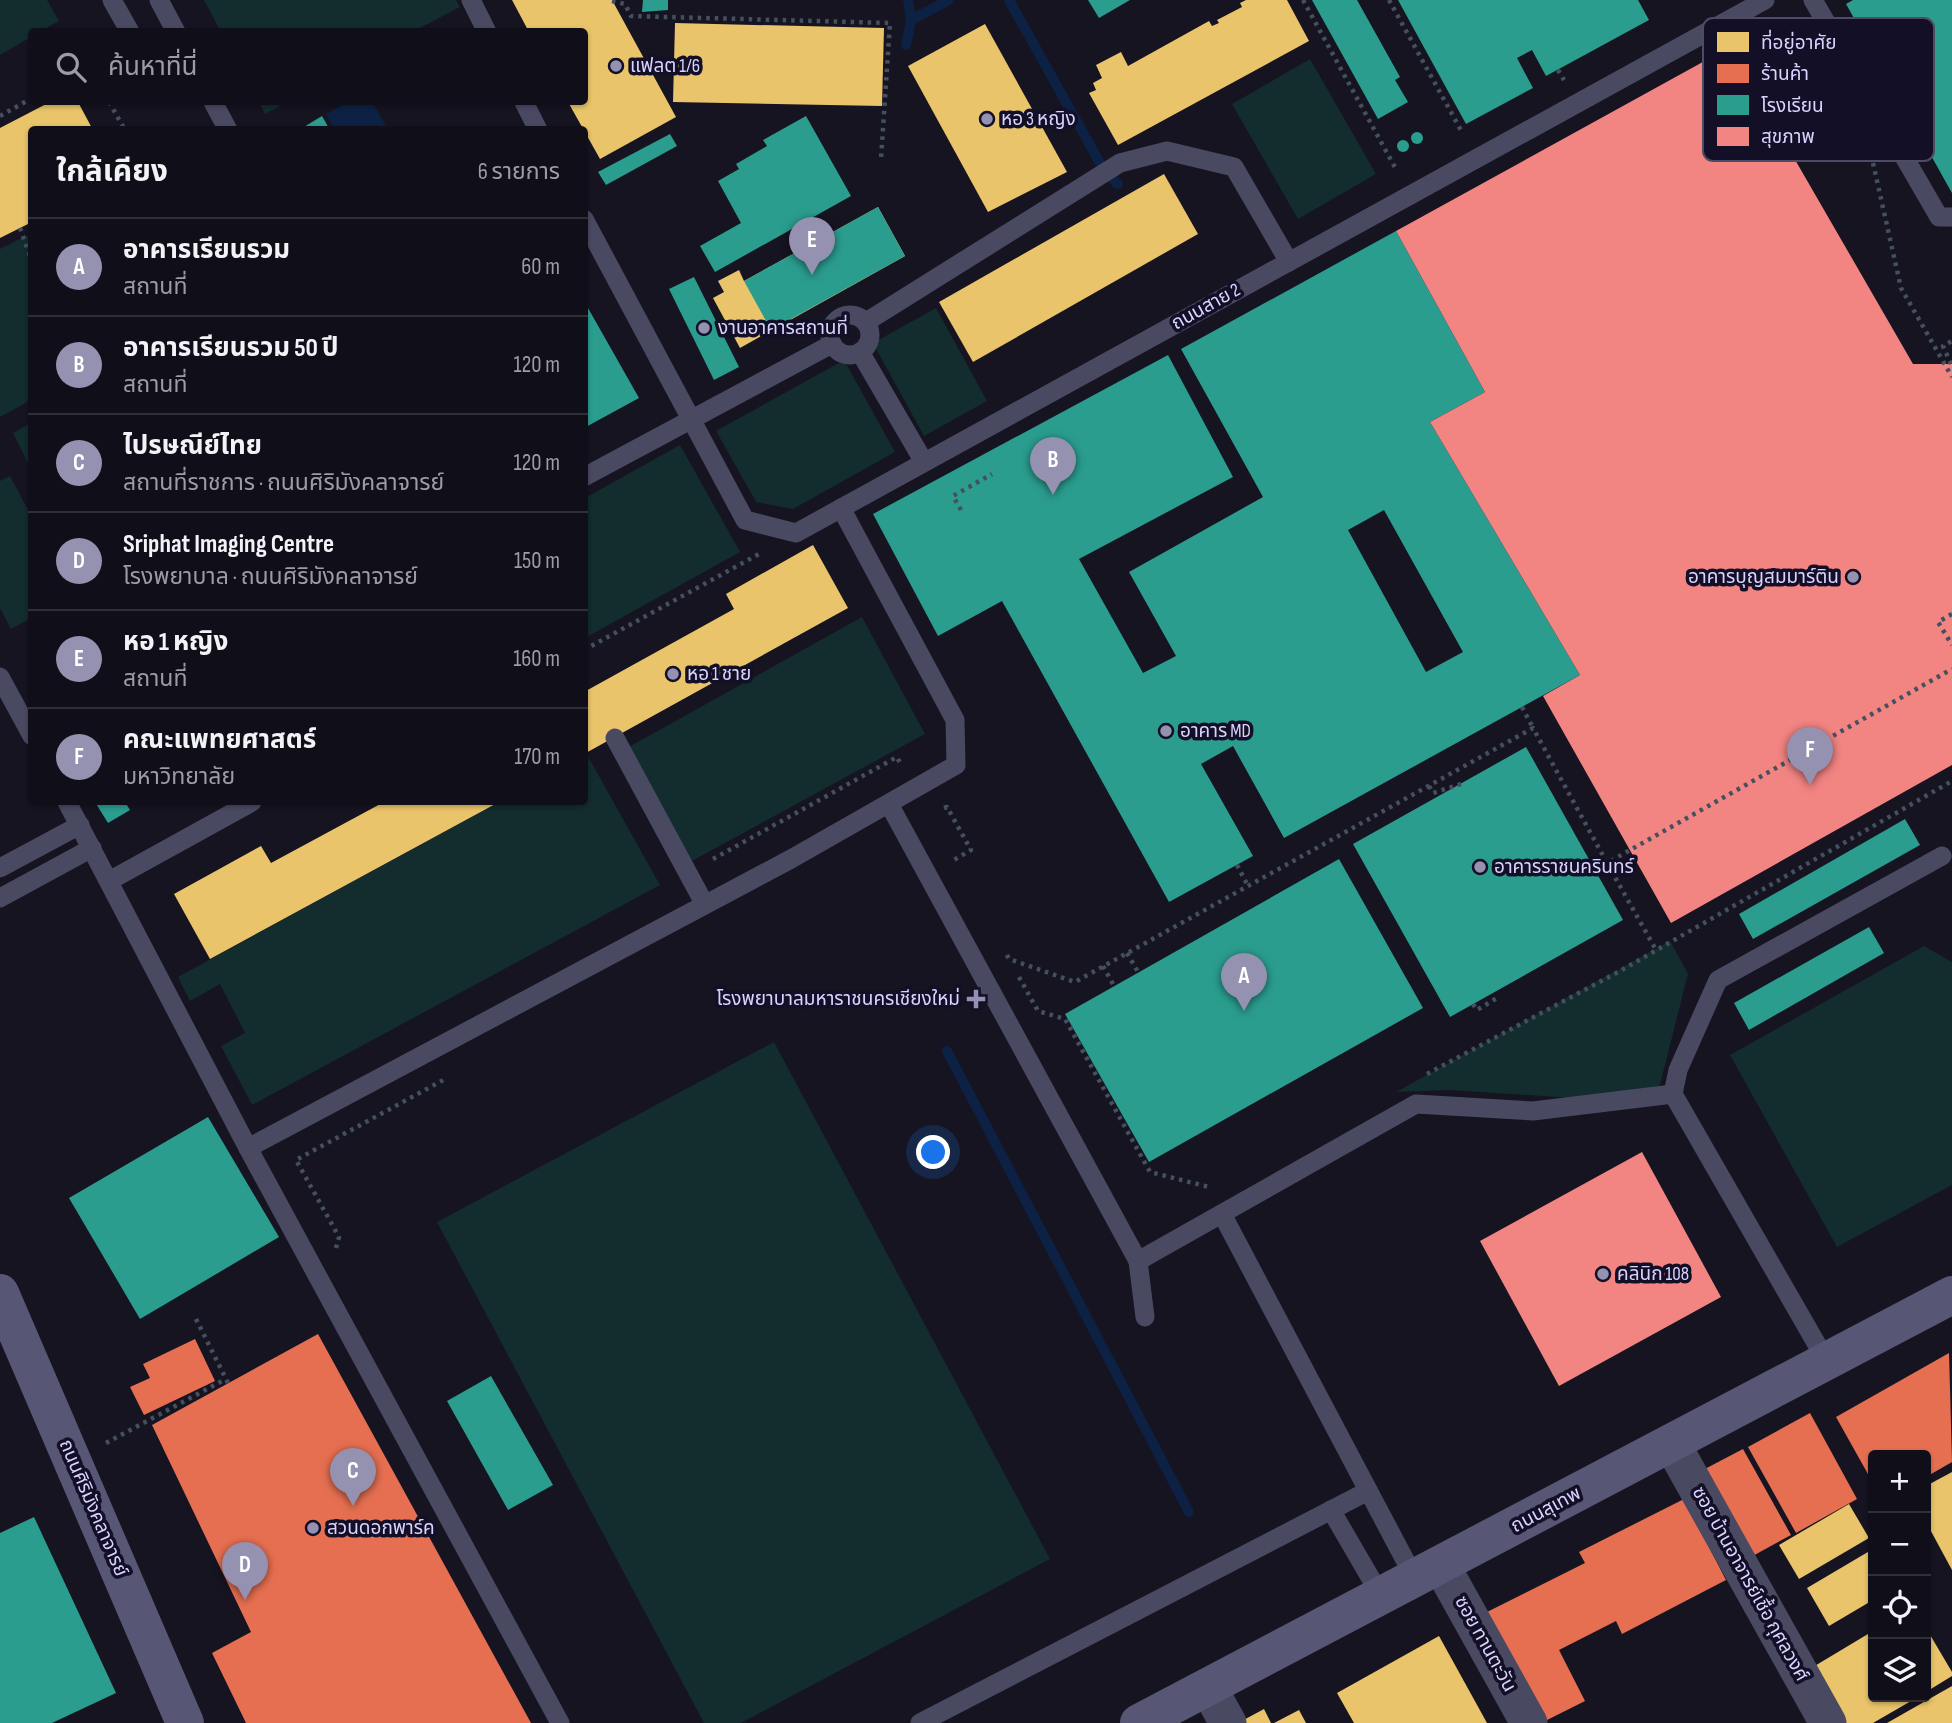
<!DOCTYPE html>
<html lang="th">
<head>
<meta charset="utf-8">
<style>
  :root { --surface:#100f19; --page:#1e1d26; --text:#f1f3f6; --muted:#9c9ca2; --line:#302f38; --accent:#9591b1 }
  body { margin:0; font-family:"Sofia Sans Condensed","Noto Sans Thai",sans-serif; background:var(--page); color:var(--text) }
  .controls { position:absolute; right:21px; bottom:21px; display:grid; overflow:hidden; border-radius:7px; box-shadow:0 2px 5px #0004 }
  .controls button { width:63px; height:63px; display:grid; place-items:center; padding:0; border:0; border-bottom:2px solid var(--line); background:var(--surface); color:var(--text); font:35px sans-serif }
  .you { position:absolute; left:934px; top:1153px; width:24px; height:24px; margin:-18px; border:5px solid #fff; border-radius:50%; background:#1a73e8; box-shadow:0 0 0 10px #1a73e833 }
  .badge { display:grid; place-items:center; width:46px; height:46px; border-radius:50%; background:var(--accent); color:#fff; font-size:23px; font-weight:700 }
  .pin { position:absolute; translate:-50% -58px; filter:drop-shadow(0 2px 4px #0008) }
  .pin::after { content:''; position:absolute; top:37px; width:24px; height:21px; background:inherit; clip-path:polygon(0 0,100% 0,50% 100%) }
  .list { margin:0; padding:0; list-style:none }
  h2 { display:flex; justify-content:space-between; align-items:center; height:91px; margin:0; padding:0 28px; font-size:30px }
  h2 small { font-size:23px; font-weight:400; color:var(--muted) }
  .list li { display:grid; grid-template-columns:46px 1fr auto; gap:21px; align-items:center; box-sizing:border-box; height:98px; padding:0 28px; border-top:2px solid var(--line) }
  .list b { display:block; font-size:26px; white-space:nowrap }
  .list p { margin:0; font-size:23px; white-space:nowrap; color:var(--muted) }
  .list em { font-size:23px; font-style:normal; color:var(--muted) }
  .icon { flex:none; width:38px; height:38px; fill:none; stroke:currentColor; stroke-width:2; stroke-linecap:round; stroke-linejoin:round }
  .map { position:relative; flex:none; width:1952px; height:1723px; overflow:hidden }
  .search { position:absolute; background:var(--surface); box-shadow:0 2px 5px #0004; left:28px; top:28px; width:560px; height:77px; display:flex; align-items:center; gap:18px; box-sizing:border-box; padding:0 24px; border-radius:7px; color:var(--muted); font-size:26px }
  .panel { position:absolute; background:var(--surface); box-shadow:0 2px 5px #0004; left:28px; top:126px; width:560px; height:679px; border-radius:7px }
  .map>svg:first-child { display:block }
  .green { fill:#132c2d }
  .water { fill:#0d2144 }
  .homes { fill:#e9c46a }
  .shops { fill:#e76f51 }
  .schools { fill:#2a9d8f; fill-rule:evenodd }
  .health { fill:#f28482 }
  .lines { fill:none; stroke-linecap:round; stroke-linejoin:round }
  .stream { stroke:#0d2144; stroke-width:10 }
  .path { stroke:#44505f; stroke-width:4.5; stroke-dasharray:3.5 5; stroke-linecap:butt }
  .lane { stroke:#4a4962; stroke-width:19 }
  .street { stroke:#4a4962; stroke-width:37 }
  .secondary { stroke:#575674; stroke-width:38 }
  .poi-dot { fill:#9591b1; stroke:#130f26; stroke-width:2.5 }
  .labels { text-anchor:middle; dominant-baseline:central; stroke-width:7; stroke-linejoin:round; paint-order:stroke }
  .poi-label { font-size:19px; fill:#d9d4ff; stroke:#130f26; text-anchor:start }
  .street-label { font-size:19px; fill:#d9d4ff; stroke:#130f26 }
  .key { fill:#130f26; stroke:#4e4a67; stroke-width:2 }
  .key-label { font-size:19px; fill:#d9d4ff }
</style>
</head>
<body>
<div class="map">
<svg width="1952" height="1723" viewBox="0 0 1952 1723">
  <rect width="100%" height="100%" fill="#161421"/>
  <g class="green">
    <path d="M0 0H47L59 21 41 31 32 32 31 37 0 55Z"/>
    <path d="M204 0H456L460 7 414 31 221 32Z"/>
    <path d="M1310 59 1376 174 1298 219 1232 104Z"/>
    <path d="M259 102H288L265 114Z"/>
    <path d="M28 235 32 241 31 400 0 417V249Z"/>
    <path d="M936 308 987 401 924 436 873 343Z"/>
    <path d="M844 360 895 452 793 509 756 502 716 431Z"/>
    <path d="M31 423V469L13 433Z"/>
    <path d="M680 445 740 552 585 638V498Z"/>
    <path d="M10 476 31 516V618L11 629 0 608V481Z"/>
    <path d="M862 617 925 734 690 862 627 748Z"/>
    <path d="M586 753 660 885 252 1105 221 1046 245 1033 220 984 190 1001 178 977 499 802H584Z"/>
    <path d="M1670 941 1688 974 1660 1085 1619 1101 1450 1090 1396 1092Z"/>
    <path d="M1924 946 1952 962V1185L1837 1247 1730 1055Z"/>
    <path d="M774 1042 1050 1559 741 1723H704L437 1222Z"/>
  </g>
  <path class="water" d="M348 102H372L388 129H334L326 114Z"/>
  <g class="homes">
    <path d="M512 0H612L676 117 600 159 568 102H584V32H529Z"/>
    <path d="M1246 0H1287L1309 41 1118 145 1089 93 1096 90 1093 83 1102 78 1096 65 1121 52 1128 66 1209 21 1212 26 1219 23 1217 20 1242 7 1240 3Z"/>
    <path d="M675 23 884 28 882 106 673 102Z"/>
    <path d="M985 24 1067 172 988 212 908 66Z"/>
    <path d="M50 102H78L93 130H32V222L0 238V128Z"/>
    <path d="M1164 174 1198 234 973 362 939 302Z"/>
    <path d="M878 207 905 256 740 348 713 298 724 292 718 281 739 270 744 281Z"/>
    <path d="M813 545 848 608 584 754V692L734 609 726 594Z"/>
    <path d="M384 802H499L210 959 174 894 261 846 271 863Z"/>
    <path d="M1952 1472V1570L1926 1522V1486Z"/>
    <path d="M1849 1504 1869 1538 1799 1579 1779 1545Z"/>
    <path d="M1873 1549V1600L1829 1626 1807 1588Z"/>
    <path d="M1926 1628 1952 1672V1676L1926 1692Z"/>
    <path d="M1873 1631V1697H1918L1873 1723H1839L1808 1670Z"/>
    <path d="M1439 1636 1487 1723H1354L1337 1693Z"/>
    <path d="M1952 1686V1723H1887Z"/>
    <path d="M1264 1709 1271 1723H1238Z"/>
    <path d="M1299 1710 1306 1723H1274Z"/>
  </g>
  <g class="shops">
    <path d="M318 1334 531 1723H246L212 1653 251 1632 152 1425Z"/>
    <path d="M195 1339 215 1381 144 1415 130 1387 150 1378 143 1364Z"/>
    <path d="M1949 1353 1952 1462 1926 1477V1455H1873V1483L1836 1417Z"/>
    <path d="M1810 1413 1857 1499 1796 1533 1748 1447Z"/>
    <path d="M1743 1449 1791 1535 1749 1558 1701 1471Z"/>
    <path d="M1684 1499 1726 1580 1622 1634 1616 1621 1559 1650 1585 1701 1543 1722 1487 1612 1585 1563 1579 1552Z"/>
  </g>
  <g class="schools">
    <path d="M643 0H668V10L642 12Z"/>
    <path d="M1088 0H1130L1099 18Z"/>
    <path d="M1312 0H1357L1400 77 1395 80 1408 102 1378 119Z"/>
    <path d="M1398 0H1638L1649 20 1546 76 1532 50 1517 58 1533 88 1466 124Z"/>
    <path d="M1853 0H1952V193L1846 4Z"/>
    <path d="M322 116 330 130H299Z"/>
    <path d="M806 116 851 196 715 272 700 246 741 223 718 181 739 169 736 164 767 146 763 140Z"/>
    <circle cx="1417" cy="138" r="6"/>
    <path d="M670 134 677 146 606 185 598 172Z"/>
    <circle cx="1403" cy="146" r="6"/>
    <path d="M878 207 905 256 771 330 744 281Z"/>
    <path d="M1396 231 1485 392 1430 422 1580 675 1284 838 1233 746 1201 764 1253 856 1169 902 1002 601 938 636 873 514 1168 355 1233 477 1079 559 1143 673 1176 656 1129 572 1263 497 1181 349ZM1384 510 1463 652 1426 672 1348 530Z"/>
    <path d="M694 277 739 367 714 380 669 289Z"/>
    <path d="M584 301 639 398 584 428Z"/>
    <path d="M1526 747 1623 920 1450 1017 1353 844Z"/>
    <path d="M95 802H125L130 810 108 823Z"/>
    <path d="M1905 819 1920 845 1753 939 1739 914Z"/>
    <path d="M1339 859 1423 1008 1149 1162 1065 1014Z"/>
    <path d="M1869 927 1884 953 1749 1030 1734 1003Z"/>
    <path d="M208 1117 279 1237 140 1319 69 1198Z"/>
    <path d="M491 1376 553 1485 508 1510 447 1401Z"/>
    <path d="M34 1517 116 1693 52 1723H0V1533Z"/>
  </g>
  <g class="health">
    <path d="M1730 47 1913 364H1952V765L1671 923 1543 696 1580 675 1430 422 1485 392 1396 231Z"/>
    <path d="M1642 1152 1721 1297 1559 1386 1480 1241Z"/>
  </g>
  <g class="lines">
    <g class="stream">
      <path d="M1009 0 1105 172 1118 184"/>
      <path d="M911 20 949 0"/>
      <path d="M906 45 911 20 908 0"/>
      <path d="M947 1051 1189 1512"/>
    </g>
    <g class="path">
      <path d="M1303 0 1397 171"/>
      <path d="M1389 0 1463 134"/>
      <path d="M612 1 625 4 631 16 890 23 881 159"/>
      <path d="M1558 70 1564 80"/>
      <path d="M109 102 125 130"/>
      <path d="M0 116 32 98"/>
      <path d="M1873 163 1901 288 1952 377"/>
      <path d="M20 228 32 262"/>
      <path d="M1951 364 1943 346 1952 341"/>
      <path d="M961 510 953 496 992 474"/>
      <path d="M1952 614 1938 622 1952 645"/>
      <path d="M584 650 759 554"/>
      <path d="M1522 707 1533 728"/>
      <path d="M1429 786 1433 793 1461 784"/>
      <path d="M944 808 947 807 971 850 954 860"/>
      <path d="M713 859 897 757 901 765"/>
      <path d="M1607 863 1656 950"/>
      <path d="M1237 865 1248 886"/>
      <path d="M1127 953 1138 972"/>
      <path d="M1007 955 1009 959 1075 982 1533 728 1607 863 1952 669"/>
      <path d="M1103 966 1114 986"/>
      <path d="M1019 977 1038 1011 1065 1019 1150 1172 1209 1187"/>
      <path d="M1473 1004 1477 1010 1497 998"/>
      <path d="M1427 1074 1620 971 1952 781"/>
      <path d="M336 1248 339 1237 296 1160 447 1078"/>
      <path d="M196 1319 228 1383"/>
      <path d="M106 1443 226 1379"/>
    </g>
    <g class="lane">
      <path d="M112 0 130 32"/>
      <path d="M159 0 176 32"/>
      <path d="M471 0 487 32"/>
      <path d="M1813 0 1939 217H1952"/>
      <path d="M213 102 228 130"/>
      <path d="M524 102 538 130"/>
      <path d="M584 219 745 520 796 533 1765 0"/>
      <circle cx="850" cy="335" r="20"/>
      <path d="M866 322 1120 163 1167 151 1234 167 1289 262"/>
      <path d="M860 352 924 462"/>
      <path d="M584 477 832 344"/>
      <path d="M0 677 32 736"/>
      <path d="M615 738 704 903"/>
      <path d="M67 802 248 1148 560 1723"/>
      <path d="M889 804 1138 1261 1416 1104 1533 1111 1673 1094"/>
      <path d="M0 868 80 825"/>
      <path d="M109 881 252 802"/>
      <path d="M0 898 92 848"/>
      <path d="M248 1148 791 859 956 765 955 720 841 508"/>
      <path d="M1222 1214 1415 1579"/>
      <path d="M1138 1261 1145 1317"/>
      <path d="M1827 1362 1673 1094 1678 1070 1718 980 1942 856"/>
      <path d="M1331 1510 1381 1596"/>
      <path d="M920 1723 1368 1491"/>
    </g>
    <g class="street">
      <path d="M1672 1444 1828 1723"/>
      <path d="M1441 1565 1529 1723"/>
      <path d="M1208 1687 1228 1723"/>
    </g>
    <g class="secondary">
      <path d="M0 1293 185 1723"/>
      <path d="M1139 1723 1952 1295"/>
    </g>
  </g>
  <g class="poi-dot">
    <circle cx="616" cy="66" r="7"/>
    <circle cx="987" cy="119" r="7"/>
    <circle cx="704" cy="328" r="7"/>
    <circle cx="1853" cy="577" r="7"/>
    <circle cx="673" cy="674" r="7"/>
    <circle cx="1166" cy="731" r="7"/>
    <circle cx="1480" cy="867" r="7"/>
    <path d="M972.5 988.5h7v7h7v7h-7v7h-7v-7h-7v-7h7z"/>
    <circle cx="1603" cy="1274" r="7"/>
    <circle cx="313" cy="1528" r="7"/>
  </g>
  <g class="labels">
    <g class="poi-label">
      <text x="630" y="66">แฟลต 1/6</text>
      <text x="1001" y="119">หอ 3 หญิง</text>
      <text x="718" y="328">งานอาคารสถานที่</text>
      <text x="1839" y="577" text-anchor="end">อาคารบุญสมมาร์ติน</text>
      <text x="687" y="674">หอ 1 ชาย</text>
      <text x="1180" y="731">อาคาร MD</text>
      <text x="1494" y="867">อาคารราชนครินทร์</text>
      <text x="960" y="999" text-anchor="end">โรงพยาบาลมหาราชนครเชียงใหม่</text>
      <text x="1617" y="1274">คลินิก 108</text>
      <text x="327" y="1528">สวนดอกพาร์ค</text>
    </g>
    <g class="street-label">
      <text transform="translate(1206 307) rotate(-29)">ถนนสาย 2</text>
      <text transform="translate(93 1508) rotate(67)">ถนนศิริมังคลาจารย์</text>
      <text transform="translate(1546 1510) rotate(-28)">ถนนสุเทพ</text>
      <text transform="translate(1750 1584) rotate(61)">ซอย บ้านอาจารย์เชื้อ กุศลวงศ์</text>
      <text transform="translate(1485 1644) rotate(61)">ซอย ทานตะวัน</text>
    </g>
  </g>
  <rect x="1703" y="18" width="231" height="143" rx="10" class="key"/>
  <rect x="1717" y="32" width="32" height="20" fill="#e9c46a"/>
  <rect x="1717" y="64" width="32" height="19" fill="#e76f51"/>
  <rect x="1717" y="95" width="32" height="20" fill="#2a9d8f"/>
  <rect x="1717" y="127" width="32" height="19" fill="#f28482"/>
  <g class="key-label">
    <text x="1761" y="49">ที่อยู่อาศัย</text>
    <text x="1761" y="80">ร้านค้า</text>
    <text x="1761" y="112">โรงเรียน</text>
    <text x="1761" y="143">สุขภาพ</text>
  </g>
</svg>
<div class="controls">
<button>+</button>
<button>−</button>
<button><svg class="icon" aria-label="locate" viewBox="0 0 24 24"><circle cx="12" cy="12" r="6"/><path d="M12 2v4M12 18v4M2 12h4M18 12h4"/></svg></button>
<button><svg class="icon" aria-label="layers" viewBox="0 0 24 24"><path d="M12 4l9 5-9 5-9-5zM3 14l9 5 9-5"/></svg></button>
</div>
<div class="you"></div>
<div class="pin badge" style="left:1244px;top:1011px">A</div>
<div class="pin badge" style="left:1053px;top:495px">B</div>
<div class="pin badge" style="left:353px;top:1506px">C</div>
<div class="pin badge" style="left:245px;top:1600px">D</div>
<div class="pin badge" style="left:812px;top:275px">E</div>
<div class="pin badge" style="left:1810px;top:785px">F</div>
<div class="search"><svg class="icon" aria-label="search" viewBox="0 0 24 24"><circle cx="10" cy="10" r="6"/><path d="M15 15l6 6"/></svg>ค้นหาที่นี่</div>
<section class="panel">
<h2>ใกล้เคียง<small>6 รายการ</small></h2>
<ul class="list">
<li><span class="badge">A</span><div><b>อาคารเรียนรวม</b><p>สถานที่</p></div><em>60 m</em></li>
<li><span class="badge">B</span><div><b>อาคารเรียนรวม 50 ปี</b><p>สถานที่</p></div><em>120 m</em></li>
<li><span class="badge">C</span><div><b>ไปรษณีย์ไทย</b><p>สถานที่ราชการ · ถนนศิริมังคลาจารย์</p></div><em>120 m</em></li>
<li><span class="badge">D</span><div><b>Sriphat Imaging Centre</b><p>โรงพยาบาล · ถนนศิริมังคลาจารย์</p></div><em>150 m</em></li>
<li><span class="badge">E</span><div><b>หอ 1 หญิง</b><p>สถานที่</p></div><em>160 m</em></li>
<li><span class="badge">F</span><div><b>คณะแพทยศาสตร์</b><p>มหาวิทยาลัย</p></div><em>170 m</em></li>
</ul>
</section>
</div>
</body>
</html>
